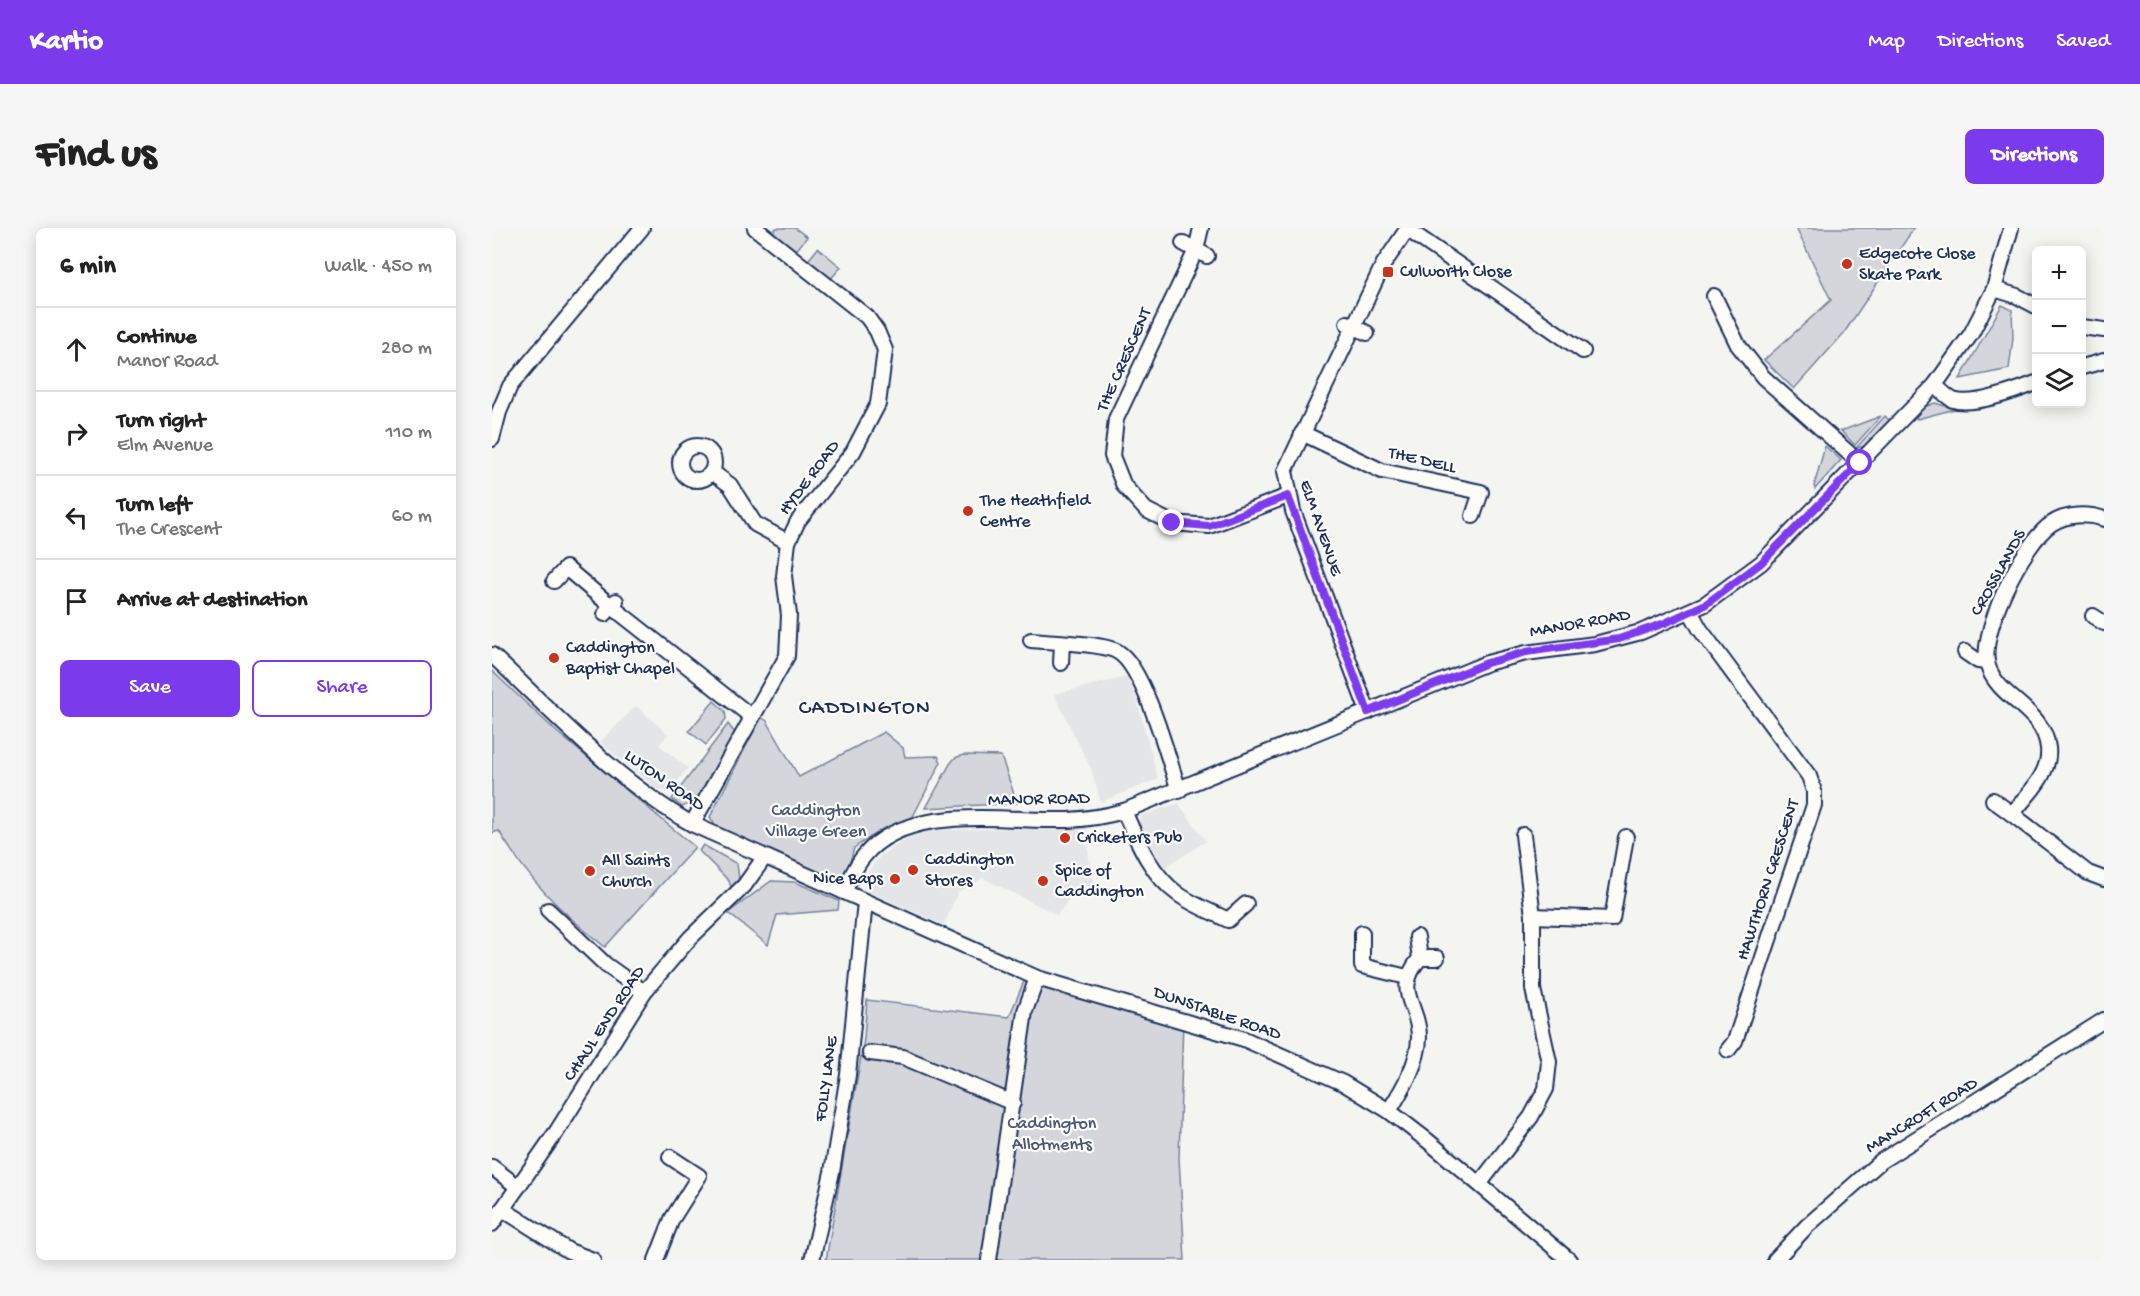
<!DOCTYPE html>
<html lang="en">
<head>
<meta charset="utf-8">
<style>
  :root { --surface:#fff; --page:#f6f6f6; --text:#222; --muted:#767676; --line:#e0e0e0; --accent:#7c3aed }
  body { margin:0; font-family:"Gochi Hand",sans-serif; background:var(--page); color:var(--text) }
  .controls { position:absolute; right:18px; top:18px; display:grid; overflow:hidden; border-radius:9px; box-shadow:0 3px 15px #0003 }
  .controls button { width:54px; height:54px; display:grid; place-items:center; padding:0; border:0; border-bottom:2px solid var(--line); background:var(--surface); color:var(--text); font:30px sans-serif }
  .stop { position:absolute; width:18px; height:18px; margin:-14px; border:4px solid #7c3aed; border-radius:50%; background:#fff }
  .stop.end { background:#7c3aed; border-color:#fff; box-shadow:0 2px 6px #0008 }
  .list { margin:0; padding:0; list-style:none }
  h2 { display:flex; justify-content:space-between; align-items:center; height:78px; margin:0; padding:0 24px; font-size:26px }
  h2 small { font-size:20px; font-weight:400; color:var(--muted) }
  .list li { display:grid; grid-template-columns:39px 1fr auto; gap:18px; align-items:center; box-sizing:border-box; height:84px; padding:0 24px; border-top:2px solid var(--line) }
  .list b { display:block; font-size:22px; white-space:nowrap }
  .list p { margin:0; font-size:20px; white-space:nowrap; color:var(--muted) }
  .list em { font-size:20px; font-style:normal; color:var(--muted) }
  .actions { display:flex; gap:12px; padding:18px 24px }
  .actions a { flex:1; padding:14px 0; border:2px solid var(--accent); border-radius:9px; text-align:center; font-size:21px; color:var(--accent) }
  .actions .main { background:var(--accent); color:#fff }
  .icon { flex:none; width:33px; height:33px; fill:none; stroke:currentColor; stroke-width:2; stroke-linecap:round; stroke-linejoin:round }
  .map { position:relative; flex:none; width:1612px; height:1032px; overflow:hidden; border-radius:9px }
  header { display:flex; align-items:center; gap:36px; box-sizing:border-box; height:84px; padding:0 30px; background:var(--accent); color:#fff }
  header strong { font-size:28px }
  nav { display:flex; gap:33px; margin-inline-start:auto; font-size:21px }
  .intro { display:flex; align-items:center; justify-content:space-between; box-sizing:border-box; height:144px; padding:0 36px }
  h1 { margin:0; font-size:42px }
  .button { padding:15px 27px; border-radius:9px; background:var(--accent); color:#fff; font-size:21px; font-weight:700 }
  main { display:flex; gap:36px; padding:0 36px }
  aside { flex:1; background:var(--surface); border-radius:9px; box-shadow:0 3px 15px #0003 }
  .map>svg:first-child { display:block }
  .built { fill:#e4e5e6 }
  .green { fill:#d4d6db; stroke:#78829c; stroke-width:1.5 }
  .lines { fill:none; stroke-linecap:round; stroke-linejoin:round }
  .minor-casing { stroke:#1b2f5e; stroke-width:18 }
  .minor { stroke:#fdfcf7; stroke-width:14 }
  .route { stroke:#7c3aed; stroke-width:8 }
  .poi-dot { fill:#c8321e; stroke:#fdfcf7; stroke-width:2 }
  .labels { text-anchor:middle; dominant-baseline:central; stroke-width:4.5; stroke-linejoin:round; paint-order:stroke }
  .poi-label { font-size:18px; fill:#1b2f5e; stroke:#fdfcf7; text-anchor:start }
  .street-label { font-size:18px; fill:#1b2f5e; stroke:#fdfcf7 }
  .park-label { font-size:18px; fill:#49597d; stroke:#fdfcf7 }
  .quarter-label { font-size:21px; letter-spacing:1.5px; fill:#1b2f5e; stroke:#fdfcf7 }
</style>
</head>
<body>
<header>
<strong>Kartio</strong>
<nav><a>Map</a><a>Directions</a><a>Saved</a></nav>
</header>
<div class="intro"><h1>Find us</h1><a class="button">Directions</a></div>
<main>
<aside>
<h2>6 min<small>Walk · 450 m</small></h2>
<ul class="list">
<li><svg class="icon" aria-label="ahead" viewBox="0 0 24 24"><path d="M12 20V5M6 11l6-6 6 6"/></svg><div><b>Continue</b><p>Manor Road</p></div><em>280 m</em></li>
<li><svg class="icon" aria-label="right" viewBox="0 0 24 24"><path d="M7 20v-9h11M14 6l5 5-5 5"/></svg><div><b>Turn right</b><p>Elm Avenue</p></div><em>110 m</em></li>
<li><svg class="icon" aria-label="left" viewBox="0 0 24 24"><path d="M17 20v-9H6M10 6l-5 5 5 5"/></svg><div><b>Turn left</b><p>The Crescent</p></div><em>60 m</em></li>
<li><svg class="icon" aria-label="arrive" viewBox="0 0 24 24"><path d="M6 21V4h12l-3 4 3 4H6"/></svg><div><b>Arrive at destination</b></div></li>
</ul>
<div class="actions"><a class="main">Save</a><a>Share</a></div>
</aside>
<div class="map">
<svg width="1612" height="1032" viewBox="0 0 1612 1032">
  <rect width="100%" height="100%" fill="#f4f4f1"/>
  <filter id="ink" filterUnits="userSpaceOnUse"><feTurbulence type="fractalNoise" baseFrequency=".0167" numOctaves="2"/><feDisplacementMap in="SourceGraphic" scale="12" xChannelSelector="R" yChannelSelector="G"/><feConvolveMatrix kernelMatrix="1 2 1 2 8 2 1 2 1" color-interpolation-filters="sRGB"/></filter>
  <g filter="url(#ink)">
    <g class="built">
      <path d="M635 449 644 469 666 551 609 574 599 541 562 466Z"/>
      <path d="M144 478 176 506 167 517 196 540 177 564 165 561 108 514Z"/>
      <path d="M686 575 714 613 672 640 647 595 649 588Z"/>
      <path d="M595 599 597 633 604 658 577 671 565 687 491 650 466 664 452 697 375 663 371 650 388 628 420 607 444 602Z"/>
    </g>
    <g class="green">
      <path d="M284 0H303L315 9 303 24 280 6Z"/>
      <path d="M1304 0H1422L1352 105 1302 161 1272 132 1339 72Z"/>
      <path d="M326 20 349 39 337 53 314 35Z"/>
      <path d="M1510 77 1520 82 1521 110 1517 141 1468 151Z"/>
      <path d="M1443 175 1463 181 1425 191 1424 188 1432 179Z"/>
      <path d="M1389 188 1363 217 1349 203Z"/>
      <path d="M1393 188 1398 193 1375 218 1364 220Z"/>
      <path d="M1333 218 1349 232 1323 261 1322 258Z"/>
      <path d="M0 443 66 505 203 619 113 719C69 684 36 652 7 603L0 605Z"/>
      <path d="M222 473 233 483 234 491 214 517 197 503Z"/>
      <path d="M269 489 275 493 307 549 392 504 411 520 413 529 446 528 449 534 418 594 400 605 392 600 362 620 354 648 338 650 227 603 218 589Z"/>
      <path d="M236 496 243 505 206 572 190 579 180 571Z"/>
      <path d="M471 527 509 528 525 575 434 580 458 536 463 530Z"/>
      <path d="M211 617 245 636 247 651 239 659 237 653 207 623Z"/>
      <path d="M279 653 303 654 347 673 346 682 285 687 276 717 236 685Z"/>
      <path d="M533 751 691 791 687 931 693 1032H334L372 811 375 772 517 789Z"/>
    </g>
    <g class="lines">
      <defs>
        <g id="minor">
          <path d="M709 0 704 22 624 191 620 228 632 258 654 282 680 295 717 298 796 268"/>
          <path d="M915 1 1091 123"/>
          <path d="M691 15 715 28"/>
          <path d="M1502 61 1525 68 1544 78"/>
          <path d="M1222 68 1246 117 1271 149 1368 235"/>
          <path d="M855 95 875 105"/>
          <path d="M1590 99 1612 102"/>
          <path d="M1590 139 1612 133"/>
          <path d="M1443 157C1448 162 1455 169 1461 172 1481 179 1526 162 1544 155"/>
          <path d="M810 205 890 243 989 264 981 288"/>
          <path d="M0 211 7 184 18 158 150 0"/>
          <circle cx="205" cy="235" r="17"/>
          <path d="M220 244 238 257 263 296 296 314"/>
          <path d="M1612 291C1595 285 1574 286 1559 296 1532 314 1483 409 1497 441 1509 472 1552 482 1556 520 1559 546 1535 567 1520 586L1596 645 1612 651"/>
          <path d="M62 353 74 340 119 378 124 373"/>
          <path d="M1198 383 1208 401 1317 548 1322 563V577L1243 813 1236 822"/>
          <path d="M113 386 119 378 260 489"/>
          <path d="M1601 388 1612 395"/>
          <path d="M539 412C558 414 612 415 626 424 652 439 677 532 687 563"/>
          <path d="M1473 424 1486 433 1495 434"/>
          <path d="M0 427C63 486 124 553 200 596L545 750 752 811 851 855 897 883 936 913 1077 1032"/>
          <path d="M569 435 570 415"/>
          <path d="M876 484 801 283 793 243 891 37 916 0"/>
          <path d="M1501 572 1520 586"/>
          <path d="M632 583C645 612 659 647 686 666 701 677 720 684 736 692L754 676"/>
          <path d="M200 596 295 428 297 387 292 348 296 314 306 293 361 224 386 176 393 122 385 103 375 89 263 0"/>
          <path d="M352 664C358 652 363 638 372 628 416 574 516 594 577 592 596 591 614 588 632 583L995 435 1034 425 1103 416 1149 404 1213 376 1269 335 1443 157 1479 106 1502 61 1519 0"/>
          <path d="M56 682 114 737 152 764"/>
          <path d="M1041 688 1120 691 1134 609"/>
          <path d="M870 705V738L915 749"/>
          <path d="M928 730H945"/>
          <path d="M378 825 411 829 521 875"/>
          <path d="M897 883C910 862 927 835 927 809 927 775 900 765 928 730L925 709"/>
          <path d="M0 939 26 959"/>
          <path d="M988 955 1039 889 1054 861 1057 834 1041 761V688L1031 607"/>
          <path d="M10 981 77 1023 101 1032"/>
          <path d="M0 996 65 903 152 764 198 710 252 658 272 630"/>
          <path d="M164 1032 180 991 207 948 178 929"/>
          <path d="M320 1032 340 944 356 847 373 674"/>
          <path d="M497 1032 533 783 545 750"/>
          <path d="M1283 1032 1315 998 1389 933 1612 792"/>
        </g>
      </defs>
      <use href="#minor" class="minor-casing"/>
      <use href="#minor" class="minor"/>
    </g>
  </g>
  <g class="lines" filter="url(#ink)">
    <path class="route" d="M680 295 717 298 796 268 876 484 995 435 1034 424 1127 411 1173 395 1214 376 1269 335 1368 235"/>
  </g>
  <g class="poi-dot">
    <circle cx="1355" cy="36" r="6"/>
    <rect x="890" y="38" width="12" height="12" rx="3"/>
    <circle cx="476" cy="283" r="6"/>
    <circle cx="62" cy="430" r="6"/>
    <circle cx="573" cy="610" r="6"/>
    <circle cx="421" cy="642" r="6"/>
    <circle cx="98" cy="643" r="6"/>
    <circle cx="403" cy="651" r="6"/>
    <circle cx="551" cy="653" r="6"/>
  </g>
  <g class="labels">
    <g class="poi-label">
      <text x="1367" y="26">Edgecote Close<tspan x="1367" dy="21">Skate Park</tspan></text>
      <text x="908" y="44">Culworth Close</text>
      <text x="488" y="273">The Heathfield<tspan x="488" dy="21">Centre</tspan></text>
      <text x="74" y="420">Caddington<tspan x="74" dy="21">Baptist Chapel</tspan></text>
      <text x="585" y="610">Cricketers Pub</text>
      <text x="433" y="632">Caddington<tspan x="433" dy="21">Stores</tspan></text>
      <text x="110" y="633">All Saints<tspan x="110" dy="21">Church</tspan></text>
      <text x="563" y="643">Spice of<tspan x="563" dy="21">Caddington</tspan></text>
      <text x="391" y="651" text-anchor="end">Nice Baps</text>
    </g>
    <g class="street-label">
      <text transform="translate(633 132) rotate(-66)">THE CRESCENT</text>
      <text transform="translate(930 233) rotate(13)">THE DELL</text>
      <text transform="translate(318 250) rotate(-53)">HYDE ROAD</text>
      <text transform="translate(828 300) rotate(71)">ELM AVENUE</text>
      <text transform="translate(1507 345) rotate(-61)">CROSSLANDS</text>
      <text transform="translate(1088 396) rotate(-10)">MANOR ROAD</text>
      <text transform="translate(172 553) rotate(35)">LUTON ROAD</text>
      <text transform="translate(547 572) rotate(-1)">MANOR ROAD</text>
      <text transform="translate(1277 652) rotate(-72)">HAWTHORN CRESCENT</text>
      <text transform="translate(725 786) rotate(19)">DUNSTABLE ROAD</text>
      <text transform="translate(113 796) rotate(-57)">CHAUL END ROAD</text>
      <text transform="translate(335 851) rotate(-82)">FOLLY LANE</text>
      <text transform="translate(1430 888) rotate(-32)">MANCROFT ROAD</text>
    </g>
    <g class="park-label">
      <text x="324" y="583">Caddington<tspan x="324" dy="21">Village Green</tspan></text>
      <text x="560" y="896">Caddington<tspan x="560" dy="21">Allotments</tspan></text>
    </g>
    <g class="quarter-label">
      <text x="373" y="481">CADDINGTON</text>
    </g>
  </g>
</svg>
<div class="controls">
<button>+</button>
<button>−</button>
<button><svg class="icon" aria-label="layers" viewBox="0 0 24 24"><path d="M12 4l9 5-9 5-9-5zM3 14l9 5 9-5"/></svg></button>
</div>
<div class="stop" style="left:1368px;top:235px"></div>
<div class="stop end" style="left:680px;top:295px"></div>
</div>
</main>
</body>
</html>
